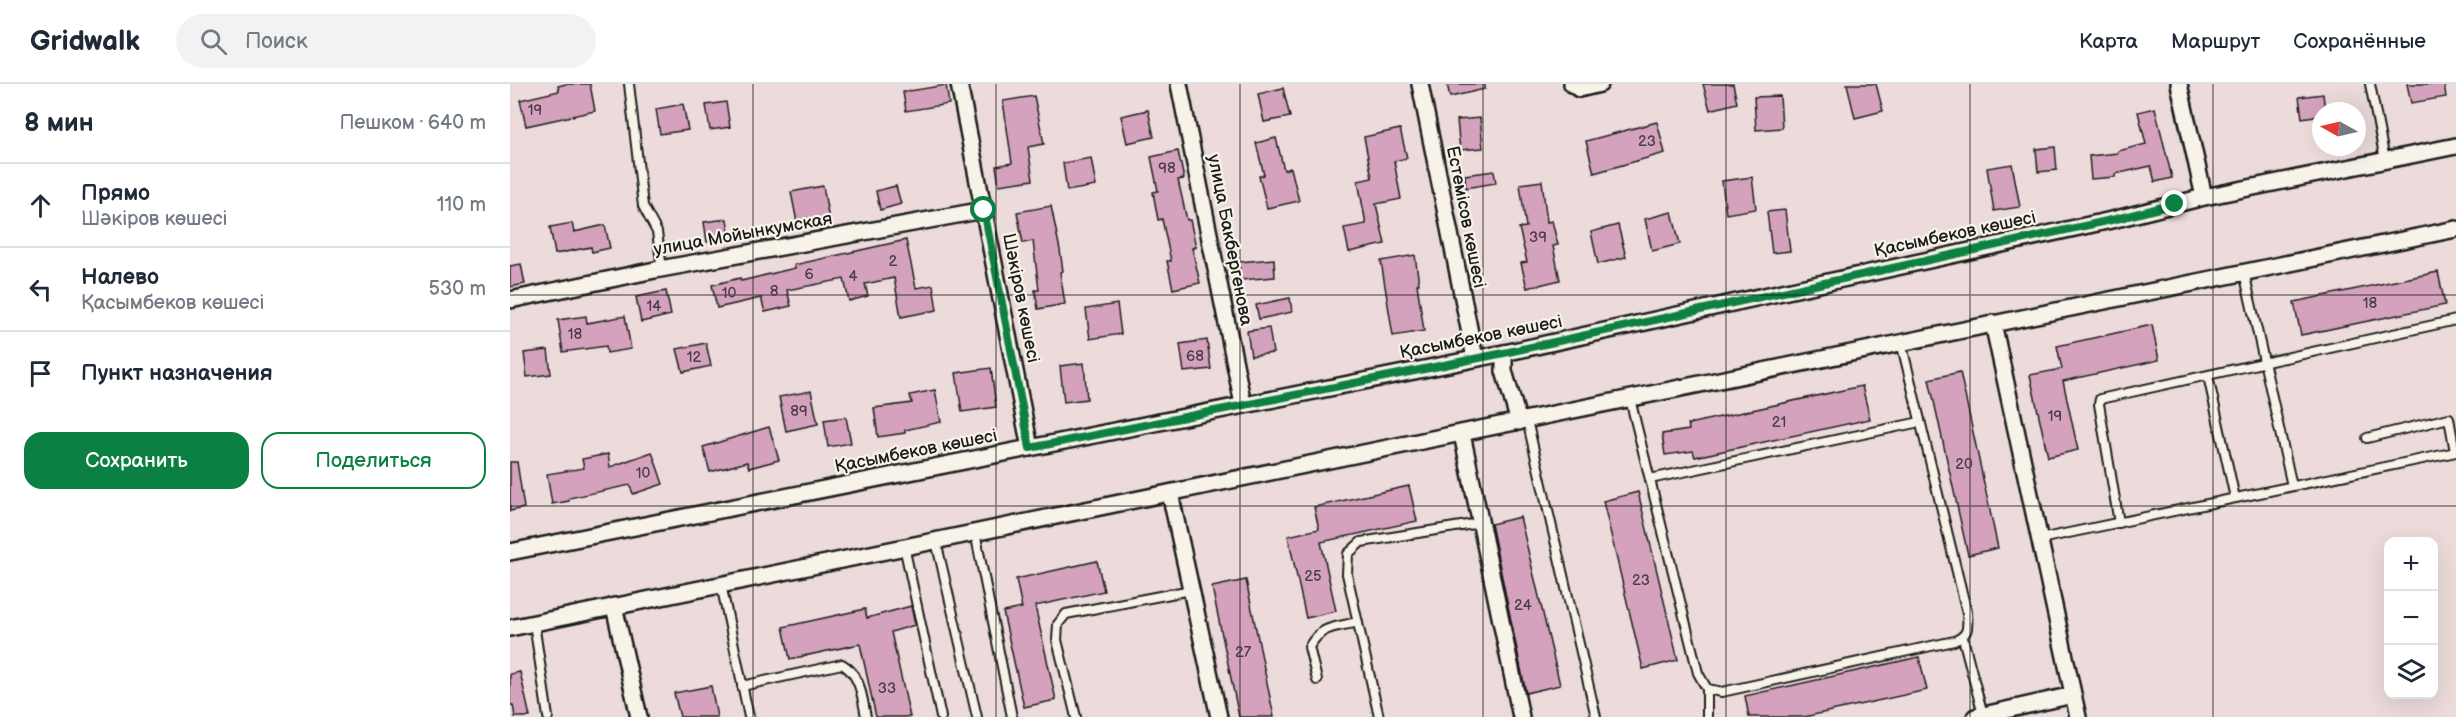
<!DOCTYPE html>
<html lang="ru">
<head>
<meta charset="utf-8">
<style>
  :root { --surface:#fff; --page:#f2f2f3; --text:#1f2937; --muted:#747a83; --line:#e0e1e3; --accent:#0b8043 }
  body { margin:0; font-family:"Balsamiq Sans",sans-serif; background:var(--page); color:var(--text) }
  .controls { position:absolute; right:18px; bottom:18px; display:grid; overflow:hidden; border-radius:12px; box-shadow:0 6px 24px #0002 }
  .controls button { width:54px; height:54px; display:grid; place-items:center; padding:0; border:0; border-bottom:2px solid var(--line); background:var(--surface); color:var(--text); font:30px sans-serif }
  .compass { position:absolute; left:1802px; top:18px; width:54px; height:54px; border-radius:50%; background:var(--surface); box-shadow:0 6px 24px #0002; rotate:278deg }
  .stop { position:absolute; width:18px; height:18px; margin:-14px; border:4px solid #0b8043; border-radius:50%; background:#fff }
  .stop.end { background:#0b8043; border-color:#fff; box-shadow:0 2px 6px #0008 }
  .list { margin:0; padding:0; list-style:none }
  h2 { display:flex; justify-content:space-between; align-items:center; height:78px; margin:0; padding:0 24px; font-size:26px }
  h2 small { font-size:20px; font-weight:400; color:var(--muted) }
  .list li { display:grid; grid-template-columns:39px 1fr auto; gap:18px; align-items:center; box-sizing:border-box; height:84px; padding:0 24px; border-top:2px solid var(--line) }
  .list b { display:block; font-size:22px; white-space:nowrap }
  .list p { margin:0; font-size:20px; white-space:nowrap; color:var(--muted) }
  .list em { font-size:20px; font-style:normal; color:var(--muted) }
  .actions { display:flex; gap:12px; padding:18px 24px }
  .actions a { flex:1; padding:14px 0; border:2px solid var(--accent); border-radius:18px; text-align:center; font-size:21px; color:var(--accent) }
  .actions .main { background:var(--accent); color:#fff }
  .icon { flex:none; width:33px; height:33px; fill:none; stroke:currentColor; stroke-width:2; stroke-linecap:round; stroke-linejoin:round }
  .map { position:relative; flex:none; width:1946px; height:633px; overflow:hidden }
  header { display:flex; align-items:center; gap:36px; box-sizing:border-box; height:84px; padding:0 30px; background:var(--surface); border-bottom:2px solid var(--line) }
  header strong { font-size:28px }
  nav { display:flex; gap:33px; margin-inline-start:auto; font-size:21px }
  .search { width:420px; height:54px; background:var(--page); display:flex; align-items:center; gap:15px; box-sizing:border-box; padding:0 21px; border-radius:33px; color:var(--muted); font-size:22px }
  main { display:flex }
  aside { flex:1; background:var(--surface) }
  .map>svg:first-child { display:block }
  .building { fill:#d5a2be; stroke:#1c1c1c; stroke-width:1.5 }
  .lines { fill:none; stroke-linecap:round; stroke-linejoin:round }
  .service-casing { stroke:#1c1c1c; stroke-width:12 }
  .minor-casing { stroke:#1c1c1c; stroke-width:20 }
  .service { stroke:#f7f3e8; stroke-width:8 }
  .minor { stroke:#f7f3e8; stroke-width:15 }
  .route { stroke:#0b8043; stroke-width:8 }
  .grid { fill:none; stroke:#1c1c1c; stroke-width:1.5; stroke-opacity:0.55 }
  .labels { text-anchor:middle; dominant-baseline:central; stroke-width:4.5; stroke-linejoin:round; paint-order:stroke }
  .number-label { font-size:15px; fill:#4a3e44 }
  .street-label { font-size:18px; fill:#1c1c1c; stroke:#f7f3e8 }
</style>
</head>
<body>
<header>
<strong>Gridwalk</strong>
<div class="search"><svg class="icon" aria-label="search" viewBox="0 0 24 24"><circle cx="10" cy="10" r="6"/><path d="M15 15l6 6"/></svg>Поиск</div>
<nav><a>Карта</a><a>Маршрут</a><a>Сохранённые</a></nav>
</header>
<main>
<aside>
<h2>8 мин<small>Пешком · 640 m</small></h2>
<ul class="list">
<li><svg class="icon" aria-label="ahead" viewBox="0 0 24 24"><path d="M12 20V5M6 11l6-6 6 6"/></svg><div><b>Прямо</b><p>Шәкіров көшесі</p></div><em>110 m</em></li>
<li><svg class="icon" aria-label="left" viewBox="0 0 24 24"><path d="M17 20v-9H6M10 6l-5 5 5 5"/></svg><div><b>Налево</b><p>Қасымбеков көшесі</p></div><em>530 m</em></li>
<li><svg class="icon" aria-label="arrive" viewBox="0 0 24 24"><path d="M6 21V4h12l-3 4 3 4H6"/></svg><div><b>Пункт назначения</b></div></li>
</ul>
<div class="actions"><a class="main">Сохранить</a><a>Поделиться</a></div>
</aside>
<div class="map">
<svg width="1946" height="633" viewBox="0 0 1946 633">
  <rect width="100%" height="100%" fill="#eddbdb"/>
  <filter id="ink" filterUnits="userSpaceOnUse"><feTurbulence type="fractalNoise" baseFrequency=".0167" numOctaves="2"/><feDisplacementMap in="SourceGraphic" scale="12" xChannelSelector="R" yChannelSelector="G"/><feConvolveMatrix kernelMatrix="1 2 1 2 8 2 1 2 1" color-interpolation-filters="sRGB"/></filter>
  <g filter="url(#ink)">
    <g class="building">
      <path d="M56 0H80L85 27 16 42 10 16 49 7 48 2Z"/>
      <path d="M937 0H975V5L940 13Z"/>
      <path d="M1193 0H1223L1227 19 1200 26Z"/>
      <path d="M1337 0H1366L1373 27 1345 34Z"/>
      <path d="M1897 0H1934L1936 13 1901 19Z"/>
      <path d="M436 1 439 20 396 27 393 8Z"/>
      <path d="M773 4 780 33 754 38 748 10Z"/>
      <path d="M1813 10 1815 27H1811V31L1792 34 1789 13Z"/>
      <path d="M524 12 534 60 518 63 523 96 489 101 486 82 502 79 493 17Z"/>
      <path d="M1270 12 1272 44 1246 46 1244 13Z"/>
      <path d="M216 18 220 43 200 46 196 21Z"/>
      <path d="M173 20 178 46 150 50 146 25Z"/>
      <path d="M1645 24 1662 94 1645 98 1641 82 1605 90V93L1581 95 1579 72 1608 69V67L1636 60 1628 28Z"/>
      <path d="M638 26 644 53 617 59 611 32Z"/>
      <path d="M970 34 973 64 950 66 947 36Z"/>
      <path d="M1147 38 1155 69 1084 89 1076 57Z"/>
      <path d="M890 45 897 74 884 77 891 115 866 120 875 160 839 168 834 144 856 140 848 97 862 94 854 53Z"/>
      <path d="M766 54 774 86 781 84 789 117 757 124 749 92 754 91 746 59Z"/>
      <path d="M1545 63 1547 86 1528 88 1526 65Z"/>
      <path d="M668 67 674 95 668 96 677 136H680L686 163 682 164 690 199 663 205 657 177H661L652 135 648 136 643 108 648 107 641 73Z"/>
      <path d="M581 74 586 102 557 107 553 79Z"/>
      <path d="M1502 80 1510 123 1484 127 1477 84Z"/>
      <path d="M984 87 986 99 956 104 955 91Z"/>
      <path d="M1242 93 1246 125 1216 130 1212 97Z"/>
      <path d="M1032 97 1037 138 1042 137 1048 161 1043 162 1050 196 1017 204 1011 179 1017 178 1009 144 1016 143 1010 100Z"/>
      <path d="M313 102 319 136 288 143 281 108Z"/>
      <path d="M386 102 391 120 370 126 366 107Z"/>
      <path d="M541 122 550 166 553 187 550 188 555 220 528 225 525 206H529L523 157 513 159 507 128Z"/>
      <path d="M1275 126 1280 167 1262 169 1257 128Z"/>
      <path d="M1162 128 1170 160 1142 167 1135 135Z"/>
      <path d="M217 135 220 154 197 158 194 138Z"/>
      <path d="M62 139 64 148 95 141 100 164 82 168 81 163 45 170 40 143Z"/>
      <path d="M1108 141 1116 173 1088 180 1081 148Z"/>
      <path d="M396 156 406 204 423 201 427 226 391 233 384 194 355 200 358 212 339 217 334 195 277 206 281 222 255 228 251 214 207 224 202 201 230 194 231 197 285 184 284 181Z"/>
      <path d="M905 171 909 200H907L914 247 883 252 871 177Z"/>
      <path d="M764 175 765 193 731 196 729 178Z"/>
      <path d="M11 180 15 200 0 203V182Z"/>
      <path d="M1928 188 1935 221 1791 251 1784 218Z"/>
      <path d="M156 207 161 231 131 238 126 213Z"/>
      <path d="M780 214 782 228 749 235 746 221Z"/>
      <path d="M607 220 611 250 580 255 576 225Z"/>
      <path d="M76 232 77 239 115 232 121 265 97 269 96 262 53 268 48 236Z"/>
      <path d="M1642 241 1649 276 1553 297 1568 366 1538 373 1520 291 1552 285 1547 262Z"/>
      <path d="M759 244 763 269 741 272 737 247Z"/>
      <path d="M697 256 701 285 674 288 670 260Z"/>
      <path d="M196 259 201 282 173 288 167 265Z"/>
      <path d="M38 266 41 290 17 293 14 269Z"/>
      <path d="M574 279 577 315 554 318 550 282Z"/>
      <path d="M481 284 486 323 452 328 446 289Z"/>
      <path d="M1450 288 1488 464 1458 471 1419 295Z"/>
      <path d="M1352 302 1360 335 1185 373 1183 367 1155 371 1152 350 1179 346 1178 340Z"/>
      <path d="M425 306 431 338 395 346V349L368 353 364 324 402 319 400 311Z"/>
      <path d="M301 307 308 340 276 347 269 313Z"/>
      <path d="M336 333 341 359 318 363 314 336Z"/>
      <path d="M259 343 269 376 239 384 237 378 200 388 193 363Z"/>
      <path d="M142 368 153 400 123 410 120 401 59 414V417L42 420 37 390 74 384 72 375 98 370 100 383Z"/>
      <path d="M0 378H7L14 424 0 427Z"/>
      <path d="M899 402 907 437 811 458 826 527 796 534 778 452 809 445 804 423Z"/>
      <path d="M1128 408 1168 576 1133 585 1093 417Z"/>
      <path d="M1010 433 1050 601 1016 609 981 440Z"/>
      <path d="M587 477 594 507 525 522 546 616 514 623 493 528 512 524 506 495Z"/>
      <path d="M736 496 764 633H729L702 503Z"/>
      <path d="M401 522 405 541 381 548 400 633H366L350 560 280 575 273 543 355 525 357 534Z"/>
      <path d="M1409 573 1417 606 1294 633H1239L1235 612Z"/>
      <path d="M10 588 20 633H5L3 621H0V590Z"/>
      <path d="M201 602 207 633H170L164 609Z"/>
    </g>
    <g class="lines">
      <defs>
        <g id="service">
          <path d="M119 0 133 122 147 148 152 185"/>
          <path d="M1860 0 1875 76"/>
          <path d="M1734 188 1782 402"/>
          <path d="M1698 292 1725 414"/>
          <path d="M1120 315 1188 589 1197 605 1212 608 1444 557C1459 551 1458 544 1457 529L1391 258"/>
          <path d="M1017 336 1086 633"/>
          <path d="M1857 354 1939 334 1945 368"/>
          <path d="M1140 395 1410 338"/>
          <path d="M1609 439 1589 320 1590 315 1946 236"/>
          <path d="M465 448 502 633"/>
          <path d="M1530 455 1946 368"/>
          <path d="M426 457 467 633"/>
          <path d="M394 462 431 633"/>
          <path d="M211 500 239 633"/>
          <path d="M24 539 38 633"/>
          <path d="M1453 554 1473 631"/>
          <path d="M807 596 799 563C812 541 824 544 848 538"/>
          <path d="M232 602 332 580C351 591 352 613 356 633"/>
          <path d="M566 633 547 556 548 540 556 530 681 506"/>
          <path d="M869 633 837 490 838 470 851 458 970 439"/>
          <path d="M1197 633V605"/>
        </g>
        <g id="minor">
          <path d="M449 0 520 364"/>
          <path d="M669 0 733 320"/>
          <path d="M910 0 965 274"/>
          <path d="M1062 0 1069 5 1090 0"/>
          <path d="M1669 0 1694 113"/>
          <path d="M0 216 145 186 474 126"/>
          <path d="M1483 239 1568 633"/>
          <path d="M994 269V287L1009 338"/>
          <path d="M952 350 1011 633"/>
          <path d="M660 409 709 633"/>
          <path d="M0 468 994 269 1606 135 1694 113 1946 62"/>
          <path d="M104 522 129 633"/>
          <path d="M0 544 1946 145"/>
          <path d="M1465 633 1563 611"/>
        </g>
      </defs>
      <use href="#service" class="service-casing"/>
      <use href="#minor" class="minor-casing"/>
      <use href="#service" class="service"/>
      <use href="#minor" class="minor"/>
    </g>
  </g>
  <g class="lines" filter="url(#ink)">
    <path class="route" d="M474 126 520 364 994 269 1606 135 1665 120"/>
  </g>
  <path class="grid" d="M243 0V633M486 0V633M730 0V633M973 0V633M1216 0V633M1460 0V633M1703 0V633M0 211H1946M0 422H1946"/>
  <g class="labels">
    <g class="number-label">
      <text x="25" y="26">19</text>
      <text x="1137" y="57">23</text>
      <text x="657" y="84">98</text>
      <text x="1028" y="153">39</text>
      <text x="383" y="177">2</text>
      <text x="299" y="190">6</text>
      <text x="343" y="192">4</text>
      <text x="264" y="207">8</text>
      <text x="219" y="209">10</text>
      <text x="1860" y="219">18</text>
      <text x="144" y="222">14</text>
      <text x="65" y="250">18</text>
      <text x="685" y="272">68</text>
      <text x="184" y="273">12</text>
      <text x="289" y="327">89</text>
      <text x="1545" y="332">19</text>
      <text x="1269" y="338">21</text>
      <text x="1454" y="380">20</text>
      <text x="133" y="389">10</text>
      <text x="803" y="492">25</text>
      <text x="1131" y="496">23</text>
      <text x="1013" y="521">24</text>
      <text x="733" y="568">27</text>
      <text x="377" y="604">33</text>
    </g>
    <g class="street-label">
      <text transform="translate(956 133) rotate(79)">Естемісов көшесі</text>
      <text transform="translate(233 150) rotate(-10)">улица Мойынкумская</text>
      <text transform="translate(1445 150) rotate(-12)">Қасымбеков көшесі</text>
      <text transform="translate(720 156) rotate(79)">улица Бакбергенова</text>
      <text transform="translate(511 214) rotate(79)">Шәкіров көшесі</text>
      <text transform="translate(971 253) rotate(-11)">Қасымбеков көшесі</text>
      <text transform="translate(406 367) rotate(-11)">Қасымбеков көшесі</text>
    </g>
  </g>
</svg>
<div class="controls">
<button>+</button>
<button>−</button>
<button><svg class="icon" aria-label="layers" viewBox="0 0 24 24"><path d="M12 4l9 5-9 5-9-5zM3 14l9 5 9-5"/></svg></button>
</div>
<svg class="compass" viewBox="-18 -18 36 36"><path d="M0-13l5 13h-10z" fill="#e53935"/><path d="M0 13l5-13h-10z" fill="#747a83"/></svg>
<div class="stop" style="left:474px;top:126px"></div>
<div class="stop end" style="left:1665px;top:120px"></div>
</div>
</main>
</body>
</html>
